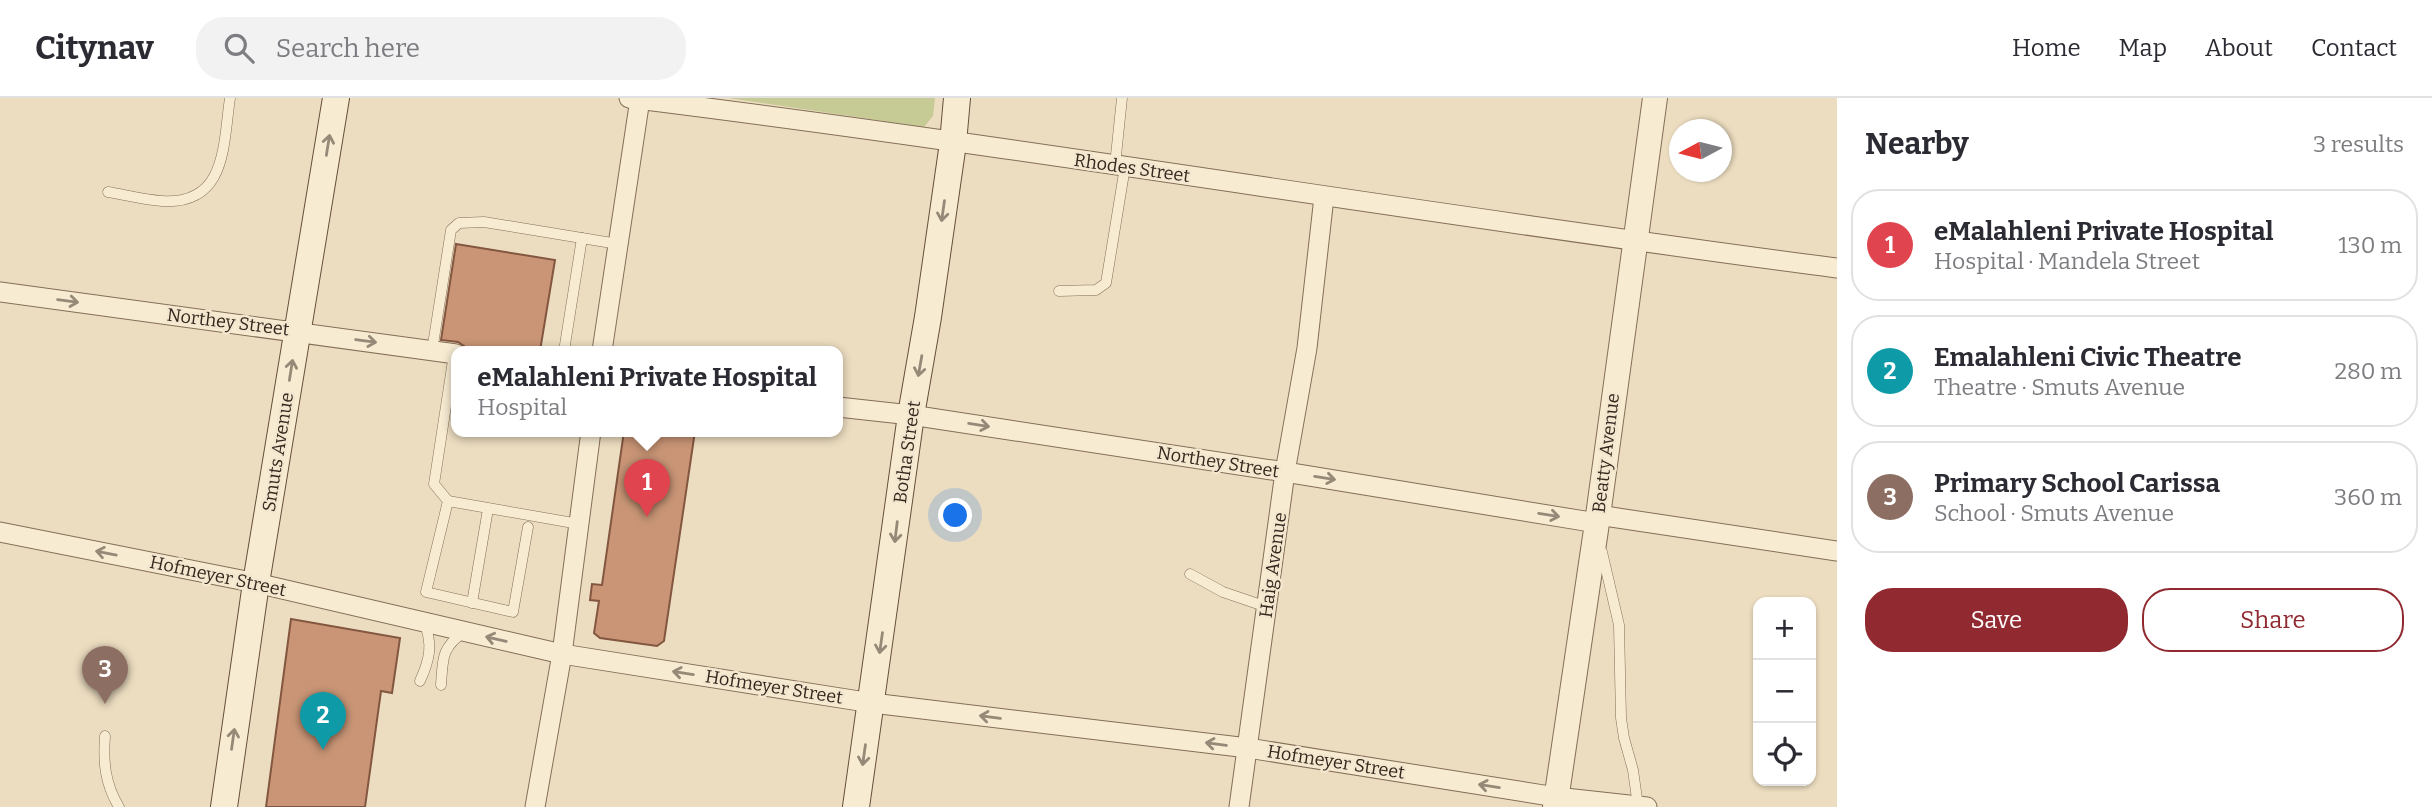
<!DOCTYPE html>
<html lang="en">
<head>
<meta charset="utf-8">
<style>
  :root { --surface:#fff; --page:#f2f2f3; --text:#2b2b33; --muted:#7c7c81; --line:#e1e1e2; --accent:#912a30 }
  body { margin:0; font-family:Bitter,serif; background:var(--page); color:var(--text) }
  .controls { position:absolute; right:21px; bottom:21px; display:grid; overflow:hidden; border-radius:14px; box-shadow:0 2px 5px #0004 }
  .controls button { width:63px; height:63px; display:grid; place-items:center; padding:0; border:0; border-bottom:2px solid var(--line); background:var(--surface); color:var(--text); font:35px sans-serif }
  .compass { position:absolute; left:1669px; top:21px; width:63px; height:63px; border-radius:50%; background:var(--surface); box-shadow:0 2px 5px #0004; rotate:263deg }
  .you { position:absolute; left:956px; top:418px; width:24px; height:24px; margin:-18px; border:5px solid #fff; border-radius:50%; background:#1a73e8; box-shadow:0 0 0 10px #1a73e833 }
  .badge { display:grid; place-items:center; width:46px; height:46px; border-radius:50%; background:var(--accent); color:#fff; font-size:23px; font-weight:700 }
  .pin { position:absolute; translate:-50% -58px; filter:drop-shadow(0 2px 4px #0008) }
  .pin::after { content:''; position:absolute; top:37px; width:24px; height:21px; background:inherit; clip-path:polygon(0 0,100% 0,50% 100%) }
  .popup { position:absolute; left:451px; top:248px; width:392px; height:91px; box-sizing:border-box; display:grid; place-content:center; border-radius:14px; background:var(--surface); filter:drop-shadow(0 2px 5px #0005); font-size:23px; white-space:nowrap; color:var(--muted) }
  .popup b { font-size:26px; color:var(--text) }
  .popup::after { content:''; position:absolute; left:50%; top:100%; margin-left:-14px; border:14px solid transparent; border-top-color:var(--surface) }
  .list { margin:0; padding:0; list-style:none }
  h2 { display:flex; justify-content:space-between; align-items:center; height:91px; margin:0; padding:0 28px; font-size:30px }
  h2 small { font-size:23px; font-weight:400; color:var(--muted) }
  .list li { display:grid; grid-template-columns:46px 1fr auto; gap:21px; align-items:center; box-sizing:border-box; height:112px; margin:0 14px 14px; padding:0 14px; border:2px solid var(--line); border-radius:28px }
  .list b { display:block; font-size:26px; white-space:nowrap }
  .list p { margin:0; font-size:23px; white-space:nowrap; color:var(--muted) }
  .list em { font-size:23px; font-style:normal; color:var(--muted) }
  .actions { display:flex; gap:14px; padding:21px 28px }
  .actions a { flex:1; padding:16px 0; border:2px solid var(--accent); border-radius:28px; text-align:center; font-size:24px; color:var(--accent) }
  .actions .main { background:var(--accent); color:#fff }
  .icon { flex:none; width:38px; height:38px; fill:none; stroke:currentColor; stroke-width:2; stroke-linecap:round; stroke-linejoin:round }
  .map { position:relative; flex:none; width:1837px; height:709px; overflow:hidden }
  header { display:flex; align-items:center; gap:42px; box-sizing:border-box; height:98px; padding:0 35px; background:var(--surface); border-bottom:2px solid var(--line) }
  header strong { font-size:33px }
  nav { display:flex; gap:38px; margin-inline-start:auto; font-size:24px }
  .search { width:490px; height:63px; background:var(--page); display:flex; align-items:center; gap:18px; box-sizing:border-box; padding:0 24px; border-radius:28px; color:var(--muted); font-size:26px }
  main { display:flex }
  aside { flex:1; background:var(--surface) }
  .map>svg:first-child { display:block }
  .green { fill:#c6ca94 }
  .building { fill:#c99576; stroke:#83563f; stroke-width:2 }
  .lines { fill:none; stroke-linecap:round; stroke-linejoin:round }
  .service-casing { stroke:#846e58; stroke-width:11 }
  .minor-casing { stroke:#846e58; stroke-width:21 }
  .tertiary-casing { stroke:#846e58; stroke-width:26 }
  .secondary-casing { stroke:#664f3c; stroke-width:28 }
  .service { stroke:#f7ebd2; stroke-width:10 }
  .minor { stroke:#f7ebd2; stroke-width:19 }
  .tertiary { stroke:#f7ebd2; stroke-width:24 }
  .secondary { stroke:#f7ebd2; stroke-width:26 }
  .oneway { stroke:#968978 }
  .labels { text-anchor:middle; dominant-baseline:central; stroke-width:5; stroke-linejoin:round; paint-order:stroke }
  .street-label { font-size:18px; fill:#34271d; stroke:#f4e7cf }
</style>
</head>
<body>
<header>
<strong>Citynav</strong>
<div class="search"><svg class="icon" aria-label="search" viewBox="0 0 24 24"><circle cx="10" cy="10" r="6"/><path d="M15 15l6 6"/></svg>Search here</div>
<nav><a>Home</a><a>Map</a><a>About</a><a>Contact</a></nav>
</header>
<main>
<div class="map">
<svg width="1837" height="709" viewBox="0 0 1837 709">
  <rect width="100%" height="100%" fill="#ecddc0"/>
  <path class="green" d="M728 0H935L933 18 924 29Z"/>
  <g class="building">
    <path d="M456 146 555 162 540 253H481L467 250 458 244 441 242Z"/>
    <path d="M624 333H695L664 543 657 548 600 540 594 535 599 503 590 502 592 486 602 487Z"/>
    <path d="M291 521 400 540 392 595 381 593 365 709H266Z"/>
  </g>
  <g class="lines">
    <defs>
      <g id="service">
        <path d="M1115 67 1122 0"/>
        <path d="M108 94C126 97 144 102 162 103 227 107 223 47 230 0"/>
        <path d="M1059 193 1096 192 1106 185 1125 69"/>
        <path d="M432 253 451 132 459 125 484 124 618 146"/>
        <path d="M564 253 582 140"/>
        <path d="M454 256 434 386 448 403 426 494 513 514 528 429"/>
        <path d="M448 403 579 426"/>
        <path d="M1602 454 1619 527 1621 620 1624 640 1633 672 1638 708"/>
        <path d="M1190 476 1223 494 1267 509"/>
        <path d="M472 505 488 411"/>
        <path d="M420 583C430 561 433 546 424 524"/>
        <path d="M441 587C443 561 441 550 464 534"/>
        <path d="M105 638C103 664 105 686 119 709"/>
      </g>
      <g id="minor">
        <path d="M629 0C1033 50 1434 118 1837 170"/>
        <path d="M0 194 456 256"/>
        <path d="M602 253 640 1"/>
        <path d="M838 309 911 317 1285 374 1597 425"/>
        <path d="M1598 417 1837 453"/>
        <path d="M0 434 256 485 562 556 872 605 1248 650 1556 699 1647 709"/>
        <path d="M535 709 562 556 591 333"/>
        <path d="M1239 709 1285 374 1307 250 1324 99"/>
      </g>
      <path id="tertiary" d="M1555 709 1597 425 1655 0"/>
      <g id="secondary">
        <path d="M224 709 256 485 336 0"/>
        <path d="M856 709 911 317 928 219 953 45 957 0"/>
      </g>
    </defs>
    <use href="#service" class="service-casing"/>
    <use href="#minor" class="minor-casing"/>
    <use href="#tertiary" class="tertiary-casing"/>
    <use href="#secondary" class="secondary-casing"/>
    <use href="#service" class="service"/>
    <use href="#minor" class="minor"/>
    <use href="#tertiary" class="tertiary"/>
    <use href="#secondary" class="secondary"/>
  </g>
  <defs><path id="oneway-shaft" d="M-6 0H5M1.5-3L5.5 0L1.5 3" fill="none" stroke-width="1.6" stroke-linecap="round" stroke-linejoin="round" transform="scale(1.75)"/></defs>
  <g class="oneway">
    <use href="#oneway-shaft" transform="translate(328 47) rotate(-81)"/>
    <use href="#oneway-shaft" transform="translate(943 113) rotate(98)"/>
    <use href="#oneway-shaft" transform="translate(68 203) rotate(7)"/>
    <use href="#oneway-shaft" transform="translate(366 243) rotate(8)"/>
    <use href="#oneway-shaft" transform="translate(920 268) rotate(100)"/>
    <use href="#oneway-shaft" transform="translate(291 272) rotate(-81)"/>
    <use href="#oneway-shaft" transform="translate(979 327) rotate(9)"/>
    <use href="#oneway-shaft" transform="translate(1325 380) rotate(9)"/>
    <use href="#oneway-shaft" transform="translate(1549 417) rotate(9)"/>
    <use href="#oneway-shaft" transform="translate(896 434) rotate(97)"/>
    <use href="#oneway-shaft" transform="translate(106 455) rotate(-169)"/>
    <use href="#oneway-shaft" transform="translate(496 541) rotate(-167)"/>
    <use href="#oneway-shaft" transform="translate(881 545) rotate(98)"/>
    <use href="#oneway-shaft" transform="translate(683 575) rotate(-171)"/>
    <use href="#oneway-shaft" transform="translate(990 619) rotate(-173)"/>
    <use href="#oneway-shaft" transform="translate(233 641) rotate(-82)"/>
    <use href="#oneway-shaft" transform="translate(1216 646) rotate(-173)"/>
    <use href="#oneway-shaft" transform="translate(864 657) rotate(98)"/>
    <use href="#oneway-shaft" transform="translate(1489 688) rotate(-171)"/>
  </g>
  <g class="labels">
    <g class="street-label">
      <text transform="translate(1132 70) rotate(8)">Rhodes Street</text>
      <text transform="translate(228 224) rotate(7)">Northey Street</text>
      <text transform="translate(278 354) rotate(-81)">Smuts Avenue</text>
      <text transform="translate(907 354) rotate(-82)">Botha Street</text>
      <text transform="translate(1606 355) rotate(-83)">Beatty Avenue</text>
      <text transform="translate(1218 364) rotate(9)">Northey Street</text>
      <text transform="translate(1273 467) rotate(-82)">Haig Avenue</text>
      <text transform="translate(218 478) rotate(12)">Hofmeyer Street</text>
      <text transform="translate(774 589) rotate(9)">Hofmeyer Street</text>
      <text transform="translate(1336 664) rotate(9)">Hofmeyer Street</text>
    </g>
  </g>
</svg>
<div class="controls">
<button>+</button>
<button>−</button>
<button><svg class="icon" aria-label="locate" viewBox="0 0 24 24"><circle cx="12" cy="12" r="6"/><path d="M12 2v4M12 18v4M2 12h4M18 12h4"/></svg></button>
</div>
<svg class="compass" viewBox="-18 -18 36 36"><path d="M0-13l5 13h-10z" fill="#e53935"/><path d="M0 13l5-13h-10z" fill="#7c7c81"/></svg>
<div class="you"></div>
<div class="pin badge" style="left:647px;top:419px;background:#e0444e">1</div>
<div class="popup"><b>eMalahleni Private Hospital</b>Hospital</div>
<div class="pin badge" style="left:323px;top:652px;background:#0f9aa8">2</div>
<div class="pin badge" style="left:105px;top:606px;background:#8d6e63">3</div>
</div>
<aside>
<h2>Nearby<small>3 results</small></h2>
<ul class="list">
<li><span class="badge" style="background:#e0444e">1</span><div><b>eMalahleni Private Hospital</b><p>Hospital · Mandela Street</p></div><em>130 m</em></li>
<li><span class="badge" style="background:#0f9aa8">2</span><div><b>Emalahleni Civic Theatre</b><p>Theatre · Smuts Avenue</p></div><em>280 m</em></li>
<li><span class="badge" style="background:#8d6e63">3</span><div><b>Primary School Carissa</b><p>School · Smuts Avenue</p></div><em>360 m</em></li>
</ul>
<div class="actions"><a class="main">Save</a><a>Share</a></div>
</aside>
</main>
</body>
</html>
